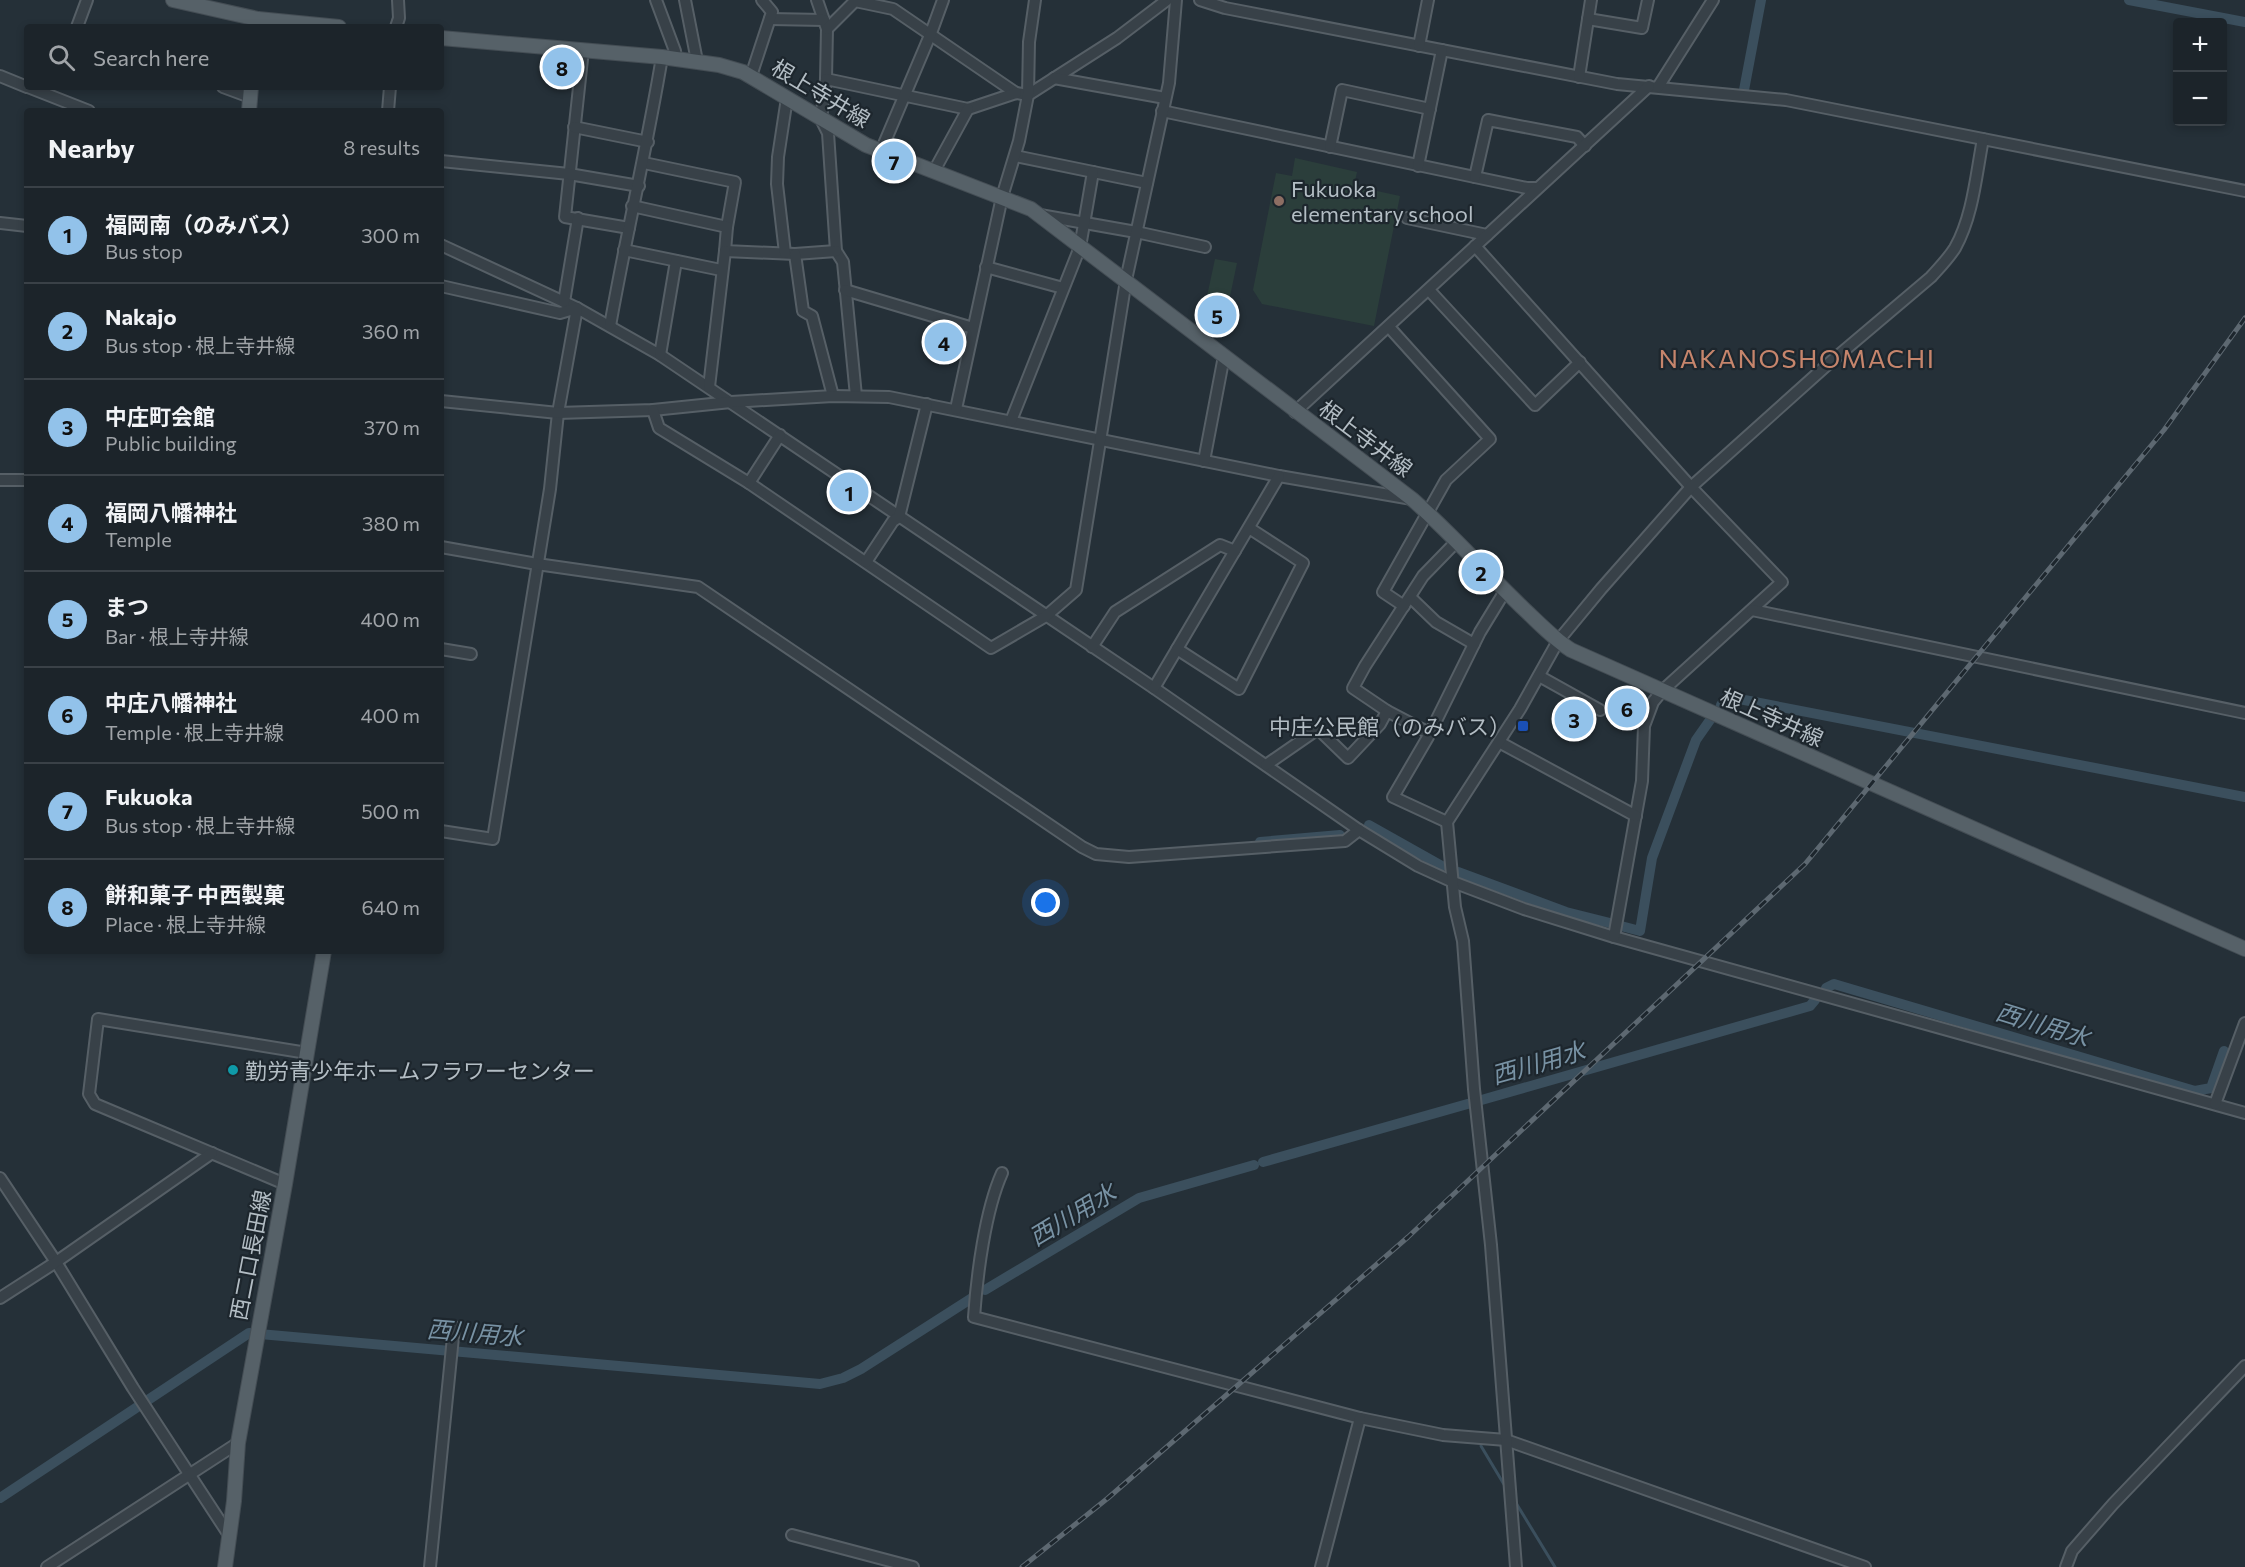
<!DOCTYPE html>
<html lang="en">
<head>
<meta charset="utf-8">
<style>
  :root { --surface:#1c242a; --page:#293036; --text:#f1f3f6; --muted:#a0a4a8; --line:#3a4147; --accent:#92c2ea }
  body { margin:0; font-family:Commissioner,"Noto Sans JP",sans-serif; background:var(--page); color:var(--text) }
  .controls { position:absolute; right:18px; top:18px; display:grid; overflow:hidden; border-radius:6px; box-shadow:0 3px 9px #0003 }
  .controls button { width:54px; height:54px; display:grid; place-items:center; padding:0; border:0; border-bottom:2px solid var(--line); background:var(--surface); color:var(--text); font:30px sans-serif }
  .you { position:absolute; left:1046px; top:903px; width:21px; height:21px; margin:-15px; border:4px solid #fff; border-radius:50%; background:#1a73e8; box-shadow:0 0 0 9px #1a73e833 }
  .badge { display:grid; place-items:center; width:39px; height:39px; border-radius:50%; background:var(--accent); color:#111; font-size:20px; font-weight:700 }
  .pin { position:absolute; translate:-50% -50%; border:3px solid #fff; box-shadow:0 2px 6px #0006 }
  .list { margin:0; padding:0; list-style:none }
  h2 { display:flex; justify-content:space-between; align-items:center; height:78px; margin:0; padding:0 24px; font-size:26px }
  h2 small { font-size:20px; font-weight:400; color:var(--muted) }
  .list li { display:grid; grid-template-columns:39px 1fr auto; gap:18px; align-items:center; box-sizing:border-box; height:96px; padding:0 24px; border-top:2px solid var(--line) }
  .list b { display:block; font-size:22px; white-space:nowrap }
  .list p { margin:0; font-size:20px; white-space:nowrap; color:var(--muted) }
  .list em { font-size:20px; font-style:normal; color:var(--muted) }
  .icon { flex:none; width:33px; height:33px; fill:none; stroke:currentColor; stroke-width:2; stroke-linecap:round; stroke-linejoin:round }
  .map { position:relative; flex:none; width:2245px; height:1567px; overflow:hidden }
  .search { position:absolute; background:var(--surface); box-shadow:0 3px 9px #0003; left:24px; top:24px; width:420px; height:66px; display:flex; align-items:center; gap:15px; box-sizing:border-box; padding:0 21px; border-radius:6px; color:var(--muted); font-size:22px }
  .panel { position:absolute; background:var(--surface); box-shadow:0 3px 9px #0003; left:24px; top:108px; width:420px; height:846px; border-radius:6px }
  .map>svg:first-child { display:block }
  .green { fill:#2b3e3b }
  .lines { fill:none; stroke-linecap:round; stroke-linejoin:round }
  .stream { stroke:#3b4f5d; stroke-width:3 }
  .canal { stroke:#3b4f5d; stroke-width:10 }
  .minor-casing { stroke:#565f66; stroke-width:14 }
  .major-casing { stroke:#444d54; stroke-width:16 }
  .minor { stroke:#384148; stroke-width:10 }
  .major { stroke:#566168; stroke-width:14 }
  .rail-casing { stroke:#5d6871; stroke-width:5 }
  .rail { stroke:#1d262d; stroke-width:3; stroke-dasharray:9; stroke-linecap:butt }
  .education-dot { fill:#8d6e63; stroke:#1d262d; stroke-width:2 }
  .transit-dot { fill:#1a4fb4; stroke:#1d262d; stroke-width:2 }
  .culture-dot { fill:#0f9aa8; stroke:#1d262d; stroke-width:2 }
  .labels { text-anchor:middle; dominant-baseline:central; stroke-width:4.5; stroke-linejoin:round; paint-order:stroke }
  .street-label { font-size:22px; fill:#b3bdc4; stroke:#1d262d }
  .poi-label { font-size:22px; fill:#b3bdc4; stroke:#1d262d; text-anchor:start }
  .water-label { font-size:24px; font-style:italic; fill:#7892a4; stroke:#1d262d }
  .quarter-label { font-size:26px; letter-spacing:1.5px; fill:#c6856c; stroke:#1d262d }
</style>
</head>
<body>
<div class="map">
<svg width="2245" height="1567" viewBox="0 0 2245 1567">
  <rect width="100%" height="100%" fill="#253038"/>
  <g class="green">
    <path d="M1295 158 1357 172 1354 186 1400 196 1374 326 1262 304 1253 290 1276 173 1292 176Z"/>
    <path d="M1215 259 1237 263 1228 306 1206 301Z"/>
  </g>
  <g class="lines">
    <g class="stream">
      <path d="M1481 1446 1505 1486"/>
      <path d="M1516 1503 1555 1567"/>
    </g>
    <g class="canal">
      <path d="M2129 0 2245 22"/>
      <path d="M1744 90 1761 0"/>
      <path d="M1721 705 1727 697 1734 698 2245 797"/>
      <path d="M1369 825 1442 866"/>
      <path d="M1260 842 1340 835"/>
      <path d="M1458 872 1566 912 1610 923"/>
      <path d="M1621 926 1640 931 1652 858 1696 740 1710 720"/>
      <path d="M1826 988 1834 984 2195 1091 2211 1088 2224 1051"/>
      <path d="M1478 1101 1810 1006 1815 1000"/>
      <path d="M1263 1162 1471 1103"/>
      <path d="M985 1290 1139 1198 1254 1165"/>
      <path d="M0 1498 249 1333 820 1384 843 1378 861 1369 972 1298"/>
    </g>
    <defs>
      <g id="minor">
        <path d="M656 0 675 51 676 59"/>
        <path d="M685 0 697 61"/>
        <path d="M817 0 827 29 826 79 821 119 828 133 836 251 843 262 856 396"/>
        <path d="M1200 0 1225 8 1617 84 1786 100 2245 191"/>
        <path d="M770 19 824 20"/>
        <path d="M1588 19 1642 28 1648 0"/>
        <path d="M77 27 87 0"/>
        <path d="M396 27 399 18 398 0"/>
        <path d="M827 29 855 1 893 9 1016 93 1028 95 1117 38 1167 0"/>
        <path d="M1419 46 1428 0"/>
        <path d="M583 50 565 217 629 228"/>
        <path d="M0 76 27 87"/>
        <path d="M751 76 772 12 762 0"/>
        <path d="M1579 77 1591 0"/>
        <path d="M1054 78 1165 98"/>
        <path d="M826 79 968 109 1016 93"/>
        <path d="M28 87 89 111"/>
        <path d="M223 87 250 97"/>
        <path d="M1658 87 1713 0"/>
        <path d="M388 111 390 87"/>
        <path d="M1162 111 1527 188H1537"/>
        <path d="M574 127 648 142"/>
        <path d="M1330 147 1342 90 1430 109"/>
        <path d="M881 151 931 33 943 0"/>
        <path d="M1015 156 1147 183"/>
        <path d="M441 161 569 174 639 186"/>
        <path d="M644 163 735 182 727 227"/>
        <path d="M1418 166 1442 50"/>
        <path d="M934 171 968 109"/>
        <path d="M1475 177 1488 120 1577 137 1585 146"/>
        <path d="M632 206 727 227 725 251 795 254 836 251"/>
        <path d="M1040 215 1136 232 1205 247"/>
        <path d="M1407 218 1487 235"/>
        <path d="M0 223 27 226"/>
        <path d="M441 245 577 308 660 355 1154 688 1359 830 1418 866 1453 882 1524 909 1614 937 2245 1113"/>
        <path d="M1475 246 1691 487 1782 582 1662 691 1653 702 1644 726 1642 781 1614 937"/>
        <path d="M624 250 721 270"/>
        <path d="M785 253 777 184 778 157 787 98"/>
        <path d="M795 254 803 311 812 316 833 396"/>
        <path d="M986 267 1063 288"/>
        <path d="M441 286 560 313 577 308 558 413 550 489 493 839 441 831"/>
        <path d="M845 290 973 328"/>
        <path d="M1429 290 1535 405 1580 362"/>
        <path d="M564 302 578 218"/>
        <path d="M610 326C626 236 647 147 662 57"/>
        <path d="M1389 327 1490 439 1446 480 1383 592 1404 606"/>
        <path d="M660 355 676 261"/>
        <path d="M709 387 725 251"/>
        <path d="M441 401 558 413 653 410 731 402 833 396 889 397 1279 476 1412 499"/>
        <path d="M956 409 1002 197 1019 141 1028 95 1029 42 1035 0"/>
        <path d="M653 410 659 428 749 483 991 648 1046 616 1076 590 1126 280 1169 83 1176 0"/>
        <path d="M1295 412 1649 86"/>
        <path d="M1011 421 1080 247 1093 172"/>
        <path d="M1204 461 1224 356"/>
        <path d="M0 480H27"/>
        <path d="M749 483 780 435"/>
        <path d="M441 547 537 564 698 587 1082 847 1096 854 1129 857 1345 841 1359 830"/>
        <path d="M866 562 893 521 899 517 927 404"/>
        <path d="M1410 597 1436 622 1474 644"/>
        <path d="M1752 610 2245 713"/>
        <path d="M1092 647 1115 612 1220 545 1235 551"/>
        <path d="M441 649 471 654"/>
        <path d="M1177 649 1239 689 1303 563 1249 528"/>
        <path d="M1539 676 1600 710"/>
        <path d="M1154 688 1279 476"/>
        <path d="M1429 733 1387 711 1353 688 1365 666 1423 576 1457 541"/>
        <path d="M1499 742 1636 816"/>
        <path d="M1266 765 1318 729 1348 758 1380 724 1387 711"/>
        <path d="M1447 822 1393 797 1428 737 1480 632 1505 591"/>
        <path d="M2215 1104 2245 1023"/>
        <path d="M1002 1173C985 1211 977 1275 974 1317L1360 1418 1443 1435 1506 1440 1865 1567"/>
        <path d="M0 1178 56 1262 133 1388 229 1535"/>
        <path d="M285 1184 95 1104 89 1094 98 1019 307 1053"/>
        <path d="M0 1298 56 1262 212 1153"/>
        <path d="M792 1535 913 1567"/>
        <path d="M47 1567 238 1443"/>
        <path d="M430 1567 454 1327"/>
        <path d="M1321 1567 1360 1418"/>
        <path d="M1516 1567 1491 1245 1474 1089 1463 941 1455 907 1447 822 1520 709 1558 641 1601 589 1691 487 1827 365 1931 277C1939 268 1948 259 1955 248 1973 216 1976 175 1983 139"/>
        <path d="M2066 1567 2072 1551 2113 1504 2245 1366"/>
      </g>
      <g id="major">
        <path d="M173 0 258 19 339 27"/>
        <path d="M441 38 662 57 719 65 743 72 866 145 1031 209 1412 499C1452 534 1487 574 1525 610 1540 624 1554 639 1571 650L2245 949"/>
        <path d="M249 111 251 87"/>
        <path d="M225 1567 234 1501 238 1443 285 1184 324 951"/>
      </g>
    </defs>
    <use href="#minor" class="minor-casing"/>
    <use href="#major" class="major-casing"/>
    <use href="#minor" class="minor"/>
    <use href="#major" class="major"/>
    <defs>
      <path id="rail" d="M1022 1567 1108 1498 1408 1237 1805 864 2164 430 2245 318"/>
    </defs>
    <use href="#rail" class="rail-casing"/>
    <use href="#rail" class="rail"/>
  </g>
  <circle class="education-dot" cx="1279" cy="201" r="6"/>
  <rect class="transit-dot" x="1517" y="720" width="12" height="12" rx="3"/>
  <circle class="culture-dot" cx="233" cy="1070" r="6"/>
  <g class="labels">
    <g class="street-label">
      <text transform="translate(821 93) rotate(31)">根上寺井線</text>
      <text transform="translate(1366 438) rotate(37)">根上寺井線</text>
      <text transform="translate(1772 717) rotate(24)">根上寺井線</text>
      <text transform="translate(250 1255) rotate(-79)">西二口長田線</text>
    </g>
    <g class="poi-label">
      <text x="1291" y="188">Fukuoka<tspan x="1291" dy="25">elementary school</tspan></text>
      <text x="1511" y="726" text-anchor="end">中庄公民館（のみバス）</text>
      <text x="245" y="1070">勤労青少年ホームフラワーセンター</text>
    </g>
    <g class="water-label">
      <text transform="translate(2043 1024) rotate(17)">西川用水</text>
      <text transform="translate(1538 1062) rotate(-16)">西川用水</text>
      <text transform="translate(1072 1214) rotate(-31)">西川用水</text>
      <text transform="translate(475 1332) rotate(5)">西川用水</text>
    </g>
    <g class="quarter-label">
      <text x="1797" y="357">NAKANOSHOMACHI</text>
    </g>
  </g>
</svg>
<div class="controls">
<button>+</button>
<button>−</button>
</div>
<div class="you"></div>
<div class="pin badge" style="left:849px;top:492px">1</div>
<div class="pin badge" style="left:1481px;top:572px">2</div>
<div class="pin badge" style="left:1574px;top:719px">3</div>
<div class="pin badge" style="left:944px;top:342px">4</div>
<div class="pin badge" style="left:1217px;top:315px">5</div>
<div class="pin badge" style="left:1627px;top:708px">6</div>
<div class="pin badge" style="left:894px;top:161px">7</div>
<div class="pin badge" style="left:562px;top:67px">8</div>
<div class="search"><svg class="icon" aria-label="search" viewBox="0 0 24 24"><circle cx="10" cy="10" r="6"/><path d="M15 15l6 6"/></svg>Search here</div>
<section class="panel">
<h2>Nearby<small>8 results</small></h2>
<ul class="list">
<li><span class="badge">1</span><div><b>福岡南（のみバス）</b><p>Bus stop</p></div><em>300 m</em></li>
<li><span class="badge">2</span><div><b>Nakajo</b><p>Bus stop · 根上寺井線</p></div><em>360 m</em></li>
<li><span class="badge">3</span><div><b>中庄町会館</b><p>Public building</p></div><em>370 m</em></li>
<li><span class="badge">4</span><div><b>福岡八幡神社</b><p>Temple</p></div><em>380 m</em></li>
<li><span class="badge">5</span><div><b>まつ</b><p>Bar · 根上寺井線</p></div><em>400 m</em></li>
<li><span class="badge">6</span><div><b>中庄八幡神社</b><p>Temple · 根上寺井線</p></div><em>400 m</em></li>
<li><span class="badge">7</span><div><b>Fukuoka</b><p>Bus stop · 根上寺井線</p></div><em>500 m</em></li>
<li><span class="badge">8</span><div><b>餅和菓子 中西製菓</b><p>Place · 根上寺井線</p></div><em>640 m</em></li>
</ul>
</section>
</div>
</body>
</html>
